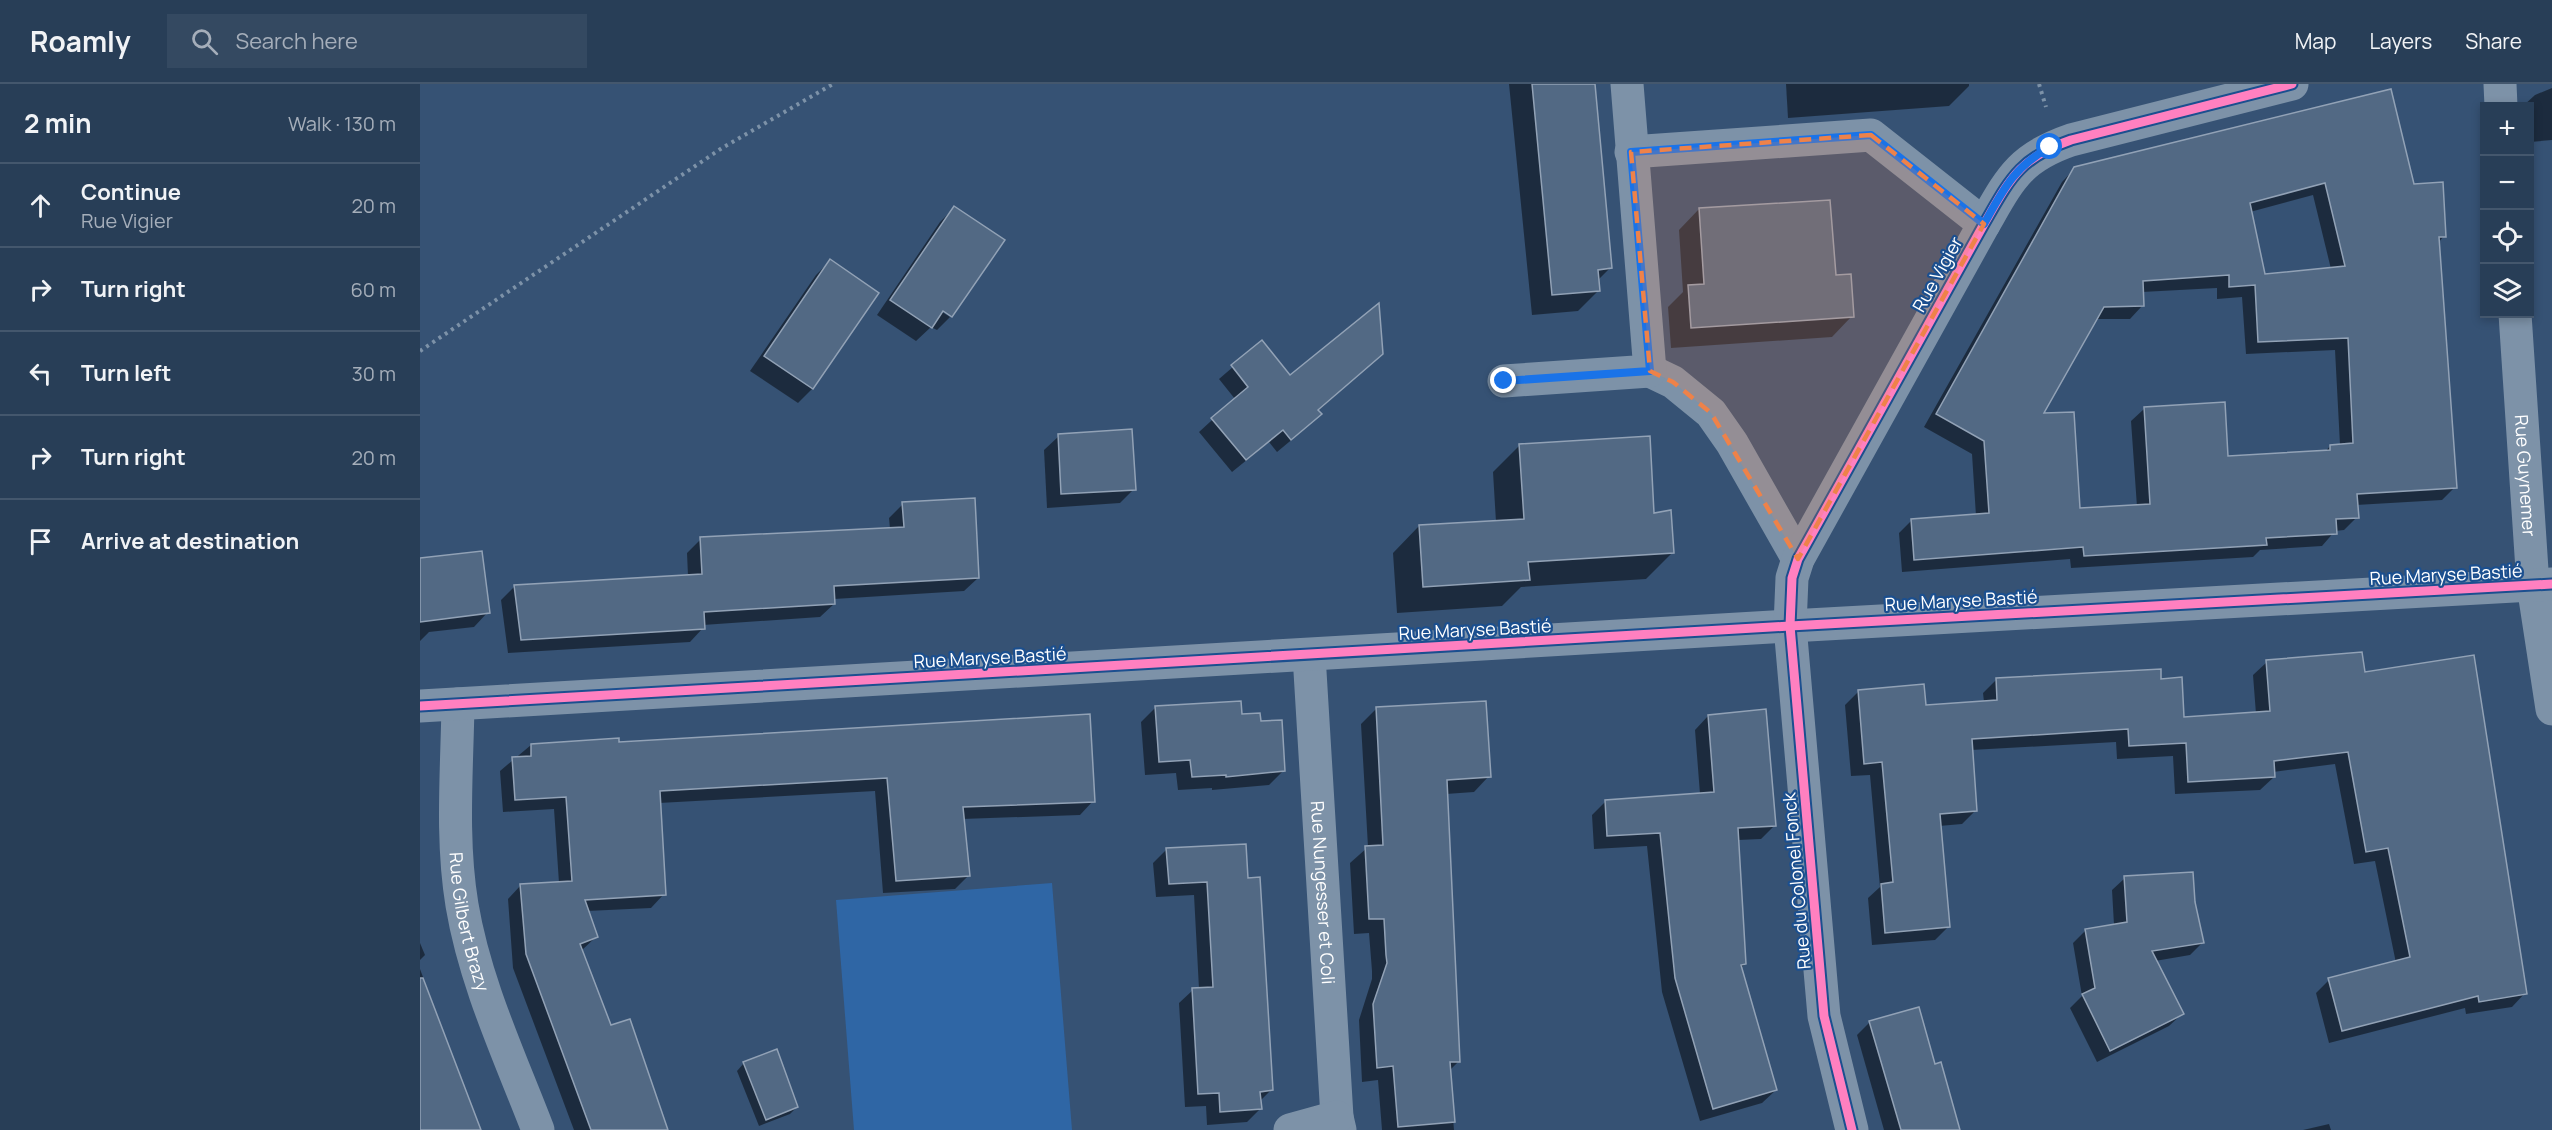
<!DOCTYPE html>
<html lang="en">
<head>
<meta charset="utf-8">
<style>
  :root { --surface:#283e57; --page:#344961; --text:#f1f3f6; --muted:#a5aeba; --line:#44576d }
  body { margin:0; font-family:Manrope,sans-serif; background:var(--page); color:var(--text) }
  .controls { position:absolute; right:18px; top:18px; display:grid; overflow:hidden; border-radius:0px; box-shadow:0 3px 9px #0003 }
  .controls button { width:54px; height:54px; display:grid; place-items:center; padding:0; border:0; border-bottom:2px solid var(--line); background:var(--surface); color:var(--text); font:30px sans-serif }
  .stop { position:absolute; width:18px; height:18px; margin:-14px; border:4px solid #1a73e8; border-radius:50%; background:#fff }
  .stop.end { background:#1a73e8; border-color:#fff; box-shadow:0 2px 6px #0008 }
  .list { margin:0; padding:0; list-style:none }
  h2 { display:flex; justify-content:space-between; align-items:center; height:78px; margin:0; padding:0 24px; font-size:26px }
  h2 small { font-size:20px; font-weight:400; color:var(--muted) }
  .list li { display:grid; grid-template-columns:39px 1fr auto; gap:18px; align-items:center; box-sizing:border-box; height:84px; padding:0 24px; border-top:2px solid var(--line) }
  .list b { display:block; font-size:22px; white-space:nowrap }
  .list p { margin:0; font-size:20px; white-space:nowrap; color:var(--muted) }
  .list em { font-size:20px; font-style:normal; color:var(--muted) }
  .icon { flex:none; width:33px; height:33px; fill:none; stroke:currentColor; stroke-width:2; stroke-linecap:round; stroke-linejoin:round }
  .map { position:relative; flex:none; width:2132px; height:1046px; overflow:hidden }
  header { display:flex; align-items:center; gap:36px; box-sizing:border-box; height:84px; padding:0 30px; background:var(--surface); border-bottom:2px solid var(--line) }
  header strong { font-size:28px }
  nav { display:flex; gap:33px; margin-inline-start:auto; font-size:21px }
  .search { width:420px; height:54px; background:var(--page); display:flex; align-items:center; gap:15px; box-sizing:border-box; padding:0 21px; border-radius:0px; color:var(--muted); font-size:22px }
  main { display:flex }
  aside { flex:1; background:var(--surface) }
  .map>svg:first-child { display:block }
  .green { fill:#2f66a5 }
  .shadow { fill:#0007; fill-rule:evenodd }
  .building { fill:#526984; stroke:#92a2b6; stroke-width:1.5; fill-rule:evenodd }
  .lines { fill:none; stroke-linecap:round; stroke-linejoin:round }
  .path { stroke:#7d92a8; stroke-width:4; stroke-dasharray:3 4.5; stroke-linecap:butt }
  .minor { stroke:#7d92a8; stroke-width:33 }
  .cycleway-casing { stroke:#1b4f8f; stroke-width:13 }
  .cycleway { stroke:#ff80c0; stroke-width:9 }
  .route { stroke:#1a73e8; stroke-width:8 }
  .marked { fill:#ee8249; fill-opacity:0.2; stroke:#ee8249; stroke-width:4.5; stroke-dasharray:12 8; stroke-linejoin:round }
  .labels { text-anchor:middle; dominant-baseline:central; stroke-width:4.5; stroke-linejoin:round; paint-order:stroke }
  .street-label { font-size:18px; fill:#fff; stroke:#1b4f8f }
</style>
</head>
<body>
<header>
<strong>Roamly</strong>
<div class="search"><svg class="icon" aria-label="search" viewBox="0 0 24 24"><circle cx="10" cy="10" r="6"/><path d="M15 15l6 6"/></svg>Search here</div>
<nav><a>Map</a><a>Layers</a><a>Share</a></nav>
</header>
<main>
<aside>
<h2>2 min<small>Walk · 130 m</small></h2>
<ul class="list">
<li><svg class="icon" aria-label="ahead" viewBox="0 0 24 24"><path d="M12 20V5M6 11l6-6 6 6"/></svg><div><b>Continue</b><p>Rue Vigier</p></div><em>20 m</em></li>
<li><svg class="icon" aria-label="right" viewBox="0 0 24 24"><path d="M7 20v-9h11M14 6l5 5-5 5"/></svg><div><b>Turn right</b></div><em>60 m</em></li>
<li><svg class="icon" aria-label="left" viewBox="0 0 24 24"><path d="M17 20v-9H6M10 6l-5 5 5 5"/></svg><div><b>Turn left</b></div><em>30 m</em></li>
<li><svg class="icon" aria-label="right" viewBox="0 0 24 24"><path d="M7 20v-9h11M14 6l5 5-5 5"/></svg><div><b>Turn right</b></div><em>20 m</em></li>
<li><svg class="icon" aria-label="arrive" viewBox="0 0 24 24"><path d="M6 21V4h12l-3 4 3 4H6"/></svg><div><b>Arrive at destination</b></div></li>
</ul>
</aside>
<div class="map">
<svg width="2132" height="1046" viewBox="0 0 2132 1046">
  <rect width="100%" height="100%" fill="#365274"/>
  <path class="green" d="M632 799 652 1046H434L416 816Z"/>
  <g class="shadow">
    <path d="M1089 0H1174L1190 184 1178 196 1179 206 1158 227 1112 231Z"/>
    <path d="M1366 0H1549V2L1529 22 1368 34Z"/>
    <path d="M2132 4V56L2110 58V22H2103L2115 11Z"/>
    <path d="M1655 84 1993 101 2024 152 2018 159 2035 403 2022 416 1936 421 1937 433 1924 446 1915 447 1902 462 1840 466 1833 473 1651 484 1650 475 1482 488 1479 449 1492 436 1556 432 1552 370 1504 343 1642 98ZM1893 111 1911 185 1844 192 1830 128ZM1797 204V215L1822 213 1826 270 1915 266 1920 361 1910 362 1905 368 1807 373 1724 325 1711 337 1717 423 1659 426 1622 331 1675 235H1710L1722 222V208Z"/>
    <path d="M534 124 531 232 516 224 530 233 517 246 511 243 496 257 457 231 520 138Z"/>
    <path d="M1279 125 1414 193 1432 232 1412 253 1251 264 1248 223 1263 208 1259 146Z"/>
    <path d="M410 177 457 209 392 305 378 319 330 287 396 191Z"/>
    <path d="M842 258 869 293 962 270 898 327 900 330 887 343 857 368 849 358 812 388 779 348 815 315 799 295Z"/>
    <path d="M639 352 714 405 700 419 627 424 624 366Z"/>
    <path d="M1099 362 1233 430 1252 469 1226 495 1101 503 1082 522 977 529 973 469 999 442 1076 438 1073 388Z"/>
    <path d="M483 420 558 494 544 507 414 515V520L400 533 283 541V544L270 558 88 569 81 516 95 502 268 492 267 469 281 455 470 445 469 434Z"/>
    <path d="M0 476 68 528 54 543 9 548 0 557Z"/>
    <path d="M1847 578 1943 590 2105 909 2092 923 2046 930 2045 924 1909 959 1896 909 1909 896 1976 879 1955 777 1934 780 1915 680 1853 688 1854 693 1840 706 1755 710 1753 672 1697 675 1696 658 1551 666 1555 727 1542 740 1519 742 1528 843 1515 856 1452 861 1448 814 1460 803 1450 691 1431 692 1425 621 1438 608 1504 623 1564 618 1563 609 1576 596H1739L1763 635 1836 630 1833 591Z"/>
    <path d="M735 624 820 632 840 639 863 687 849 701 792 706V704L758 706 756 689 725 691 721 638Z"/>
    <path d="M956 625 1069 692 1054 708 1026 710 1039 977 1029 987 1034 1046H962L958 996 942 998 939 936 952 895V887L949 849 934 850 930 779 948 763 941 640Z"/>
    <path d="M1288 632 1355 741 1341 755 1318 756 1325 880 1321 884 1356 1006 1342 1019 1280 1037 1242 908 1227 762 1174 765 1172 731 1186 717 1280 710 1275 646Z"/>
    <path d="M198 659 673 717 660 731 542 735 548 792 535 805 463 809 455 707 239 719 244 810 231 824 167 827 176 853 161 867 190 943 247 1046H154L93 884 88 815 101 801 139 799 134 725 83 728 80 687 111 661Z"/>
    <path d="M824 761 851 1006 840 1017V1025L827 1038 787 1041 786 1022 765 1023 759 919 773 906 779 905 774 811 736 813 733 779 747 765Z"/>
    <path d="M1705 794 1776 831 1783 858 1770 871 1735 877 1762 930 1749 942 1677 978 1650 924 1662 912 1653 859 1665 847 1694 841 1692 806Z"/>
    <path d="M0 859 5 871 0 876Z"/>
    <path d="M0 885 60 1046H0Z"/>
    <path d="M1450 938 1514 982 1538 1046H1464L1437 951Z"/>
    <path d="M324 979 377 1023 370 1030 339 1042 317 987Z"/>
    <path d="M1909 1040 1911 1046H1883Z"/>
  </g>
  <g class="building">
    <path d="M1112 0H1175L1192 184 1178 186 1180 207 1132 211Z"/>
    <path d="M1971 5 1994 100 2023 98 2026 153H2019L2037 404 1937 410 1939 434 1916 435 1917 450 1846 454 1847 461 1664 472 1663 463 1494 476 1491 435 1569 429 1564 357 1516 330 1654 83ZM1905 99 1925 182 1845 190 1830 119ZM1809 191V203L1835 201 1838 258 1928 254 1933 359 1910 361V366L1808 372 1805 318 1724 323 1730 420 1660 424 1654 328 1624 329 1684 223 1724 222 1723 197Z"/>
    <path d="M1410 116 1416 191 1431 190 1434 233 1271 244 1268 201 1284 200 1279 124Z"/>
    <path d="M534 122 585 156 532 233 523 227 512 244 470 216Z"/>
    <path d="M410 175 459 209 393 305 344 272Z"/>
    <path d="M959 219 963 270 898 326 902 330 871 356 863 346 826 376 791 334 828 303 811 281 842 256 870 291Z"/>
    <path d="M712 345 716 406 641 410 638 350Z"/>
    <path d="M1230 352 1234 429 1251 426 1254 469 1108 478 1110 496 1003 503 999 441 1104 435 1099 360Z"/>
    <path d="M555 414 559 494 414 502 415 520 284 528 285 545 101 556 94 501 282 490 280 453 484 443 482 418Z"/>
    <path d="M62 467 70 529 0 538V474Z"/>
    <path d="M1942 568 1945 588 2054 571 2107 910 2059 918 2058 912 1922 947 1908 894 1990 873 1968 764 1946 768 1928 668 1854 677 1855 693 1768 698 1766 659 1709 662 1708 645 1552 655 1557 727 1520 730 1530 843 1465 849 1461 800 1473 798 1462 678 1444 680 1438 606 1504 600 1506 621 1577 616 1576 594 1741 585V595L1762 593 1764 633 1850 627 1846 576Z"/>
    <path d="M821 617 822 630 840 629 841 637 862 636 865 687 806 693V691L772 693 770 676 739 678 735 622Z"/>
    <path d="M1066 617 1071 693 1027 696 1040 978H1030L1035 1038 978 1043 973 982 957 984 953 920 967 879 966 871 964 835H949L947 799 945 762 963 761 956 623Z"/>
    <path d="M1346 625 1356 742 1318 744 1326 880 1321 881 1357 1006 1293 1025 1255 894 1240 749 1187 752 1185 716 1294 708 1288 631Z"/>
    <path d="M670 630 675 718 543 723 550 792 476 797 467 694 240 707 246 811 165 816 178 853 160 860 191 941 210 935 248 1046H171L106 870 100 800 152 797 146 713 95 716 92 673 111 672V660L199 654V658Z"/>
    <path d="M826 760 828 794 840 793 853 1006 840 1008 842 1025 800 1028 799 1009 778 1010 772 904 793 903 787 798 749 800 746 764Z"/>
    <path d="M1773 788 1775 818 1784 859 1732 867 1764 930 1690 967 1662 910 1675 904 1665 845 1707 838 1704 792Z"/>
    <path d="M0 894H3L61 1046H0Z"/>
    <path d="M1499 923 1515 980 1521 978 1540 1046H1481L1449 937Z"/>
    <path d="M357 965 378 1023 346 1036 323 978Z"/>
  </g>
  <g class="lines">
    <g class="path">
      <path d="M1619 0 1626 23"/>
      <path d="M0 267 302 64 413 0"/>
    </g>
    <g class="minor">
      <path d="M2080 0 2081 22"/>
      <path d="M1211 68 1451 51 1564 140"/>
      <path id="s1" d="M2095 230 2113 501 2132 625"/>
      <path d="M1230 287 1253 298 1291 329 1312 359 1378 475"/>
      <path d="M1084 297 1230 287 1207 0"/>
      <path id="s2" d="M889 571 917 1033 920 1046"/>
      <path id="s3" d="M38 620C37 686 31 755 42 821 55 899 90 973 118 1046"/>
      <path d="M0 622 1370 542 2132 500"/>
      <path d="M870 1046 917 1033"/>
      <path d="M1432 1046 1404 932 1370 542 1372 494 1378 475 1564 140C1590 95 1599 74 1651 56L1872 0"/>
    </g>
    <defs>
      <g id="cycleway">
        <path d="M0 622 1370 542 2132 500"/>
        <path d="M1432 1046 1404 932 1370 542 1372 494 1378 475 1564 140C1590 95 1599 74 1651 56L1872 0"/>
      </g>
    </defs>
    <use href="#cycleway" class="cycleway-casing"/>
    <use href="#cycleway" class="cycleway"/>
  </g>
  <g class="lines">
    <path class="route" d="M1084 297 1230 287 1211 68 1451 51 1564 140C1583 106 1594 83 1630 63"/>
  </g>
  <path class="marked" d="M1451 51 1564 140 1378 475 1291 329 1253 298 1230 287 1211 68Z"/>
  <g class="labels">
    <g class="street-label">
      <text transform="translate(1517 190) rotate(-61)">Rue Vigier</text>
      <text stroke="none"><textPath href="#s1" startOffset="162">Rue Guynemer</textPath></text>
      <text transform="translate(2026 490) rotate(-3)">Rue Maryse Bastié</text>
      <text transform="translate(1541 516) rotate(-3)">Rue Maryse Bastié</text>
      <text transform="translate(1055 545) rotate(-3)">Rue Maryse Bastié</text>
      <text transform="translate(570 573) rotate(-3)">Rue Maryse Bastié</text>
      <text transform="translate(1376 797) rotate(-95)">Rue du Colonel Fonck</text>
      <text stroke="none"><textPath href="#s2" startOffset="238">Rue Nungesser et Coli</textPath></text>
      <text stroke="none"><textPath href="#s3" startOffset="219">Rue Gilbert Brazy</textPath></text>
    </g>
  </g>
</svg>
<div class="controls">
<button>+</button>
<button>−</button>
<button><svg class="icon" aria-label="locate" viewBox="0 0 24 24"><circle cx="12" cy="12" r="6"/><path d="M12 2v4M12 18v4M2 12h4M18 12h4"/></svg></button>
<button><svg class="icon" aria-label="layers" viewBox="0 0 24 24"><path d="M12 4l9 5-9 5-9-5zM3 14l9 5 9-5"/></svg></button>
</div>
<div class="stop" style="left:1630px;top:63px"></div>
<div class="stop end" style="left:1084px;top:297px"></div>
</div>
</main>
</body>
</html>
